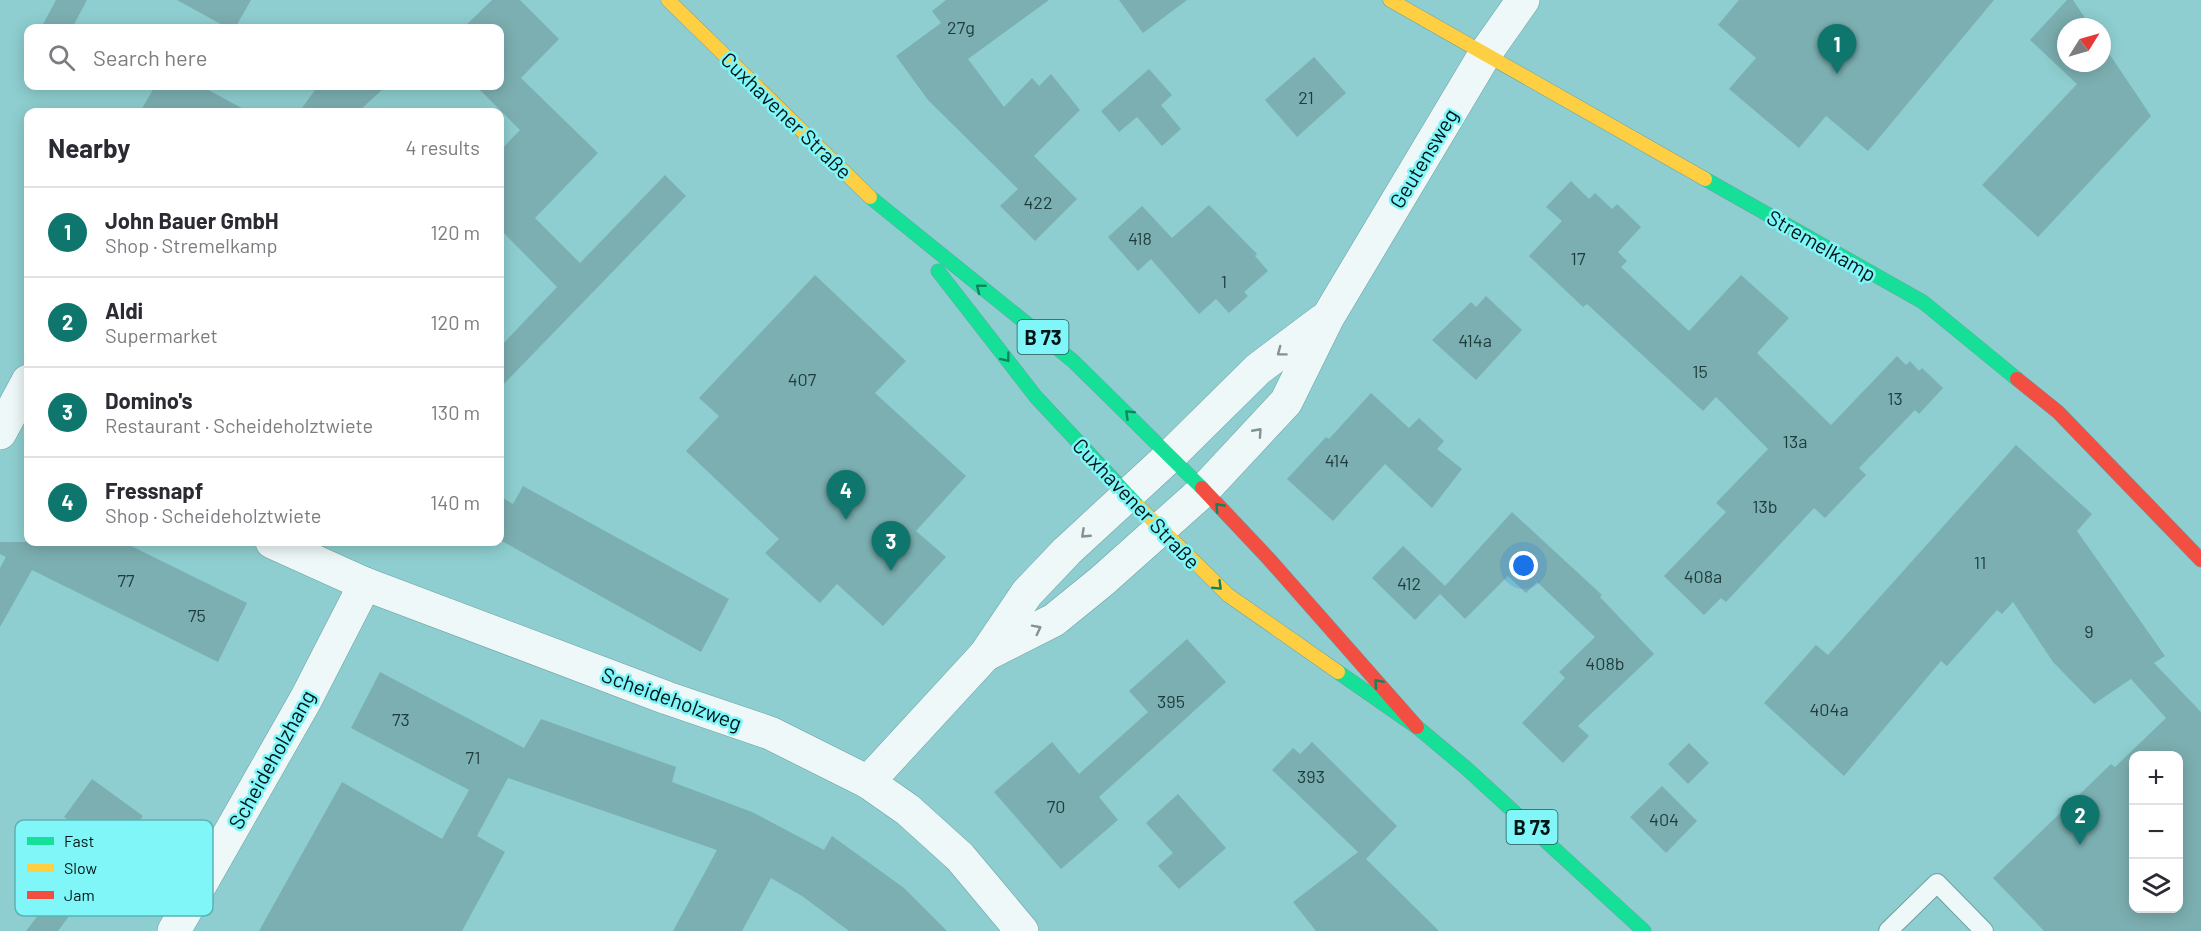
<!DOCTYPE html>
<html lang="en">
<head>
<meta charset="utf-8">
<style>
  :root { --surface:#fff; --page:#f7f7f7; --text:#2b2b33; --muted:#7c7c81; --line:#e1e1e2; --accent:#0f766e }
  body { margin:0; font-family:Barlow,sans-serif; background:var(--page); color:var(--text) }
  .controls { position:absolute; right:18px; bottom:18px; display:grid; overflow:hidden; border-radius:12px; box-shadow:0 3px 15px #0003 }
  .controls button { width:54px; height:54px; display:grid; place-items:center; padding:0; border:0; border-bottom:2px solid var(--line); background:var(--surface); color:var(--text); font:30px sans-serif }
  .compass { position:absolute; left:2057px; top:18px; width:54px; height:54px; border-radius:50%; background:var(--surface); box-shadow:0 3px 15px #0003; rotate:53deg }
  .you { position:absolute; left:1524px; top:566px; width:21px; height:21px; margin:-15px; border:4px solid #fff; border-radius:50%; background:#1a73e8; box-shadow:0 0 0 9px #1a73e833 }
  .badge { display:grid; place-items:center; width:39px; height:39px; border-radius:50%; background:var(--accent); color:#fff; font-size:20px; font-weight:700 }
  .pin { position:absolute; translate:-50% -50px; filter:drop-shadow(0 2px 3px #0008) }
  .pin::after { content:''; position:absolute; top:32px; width:21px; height:18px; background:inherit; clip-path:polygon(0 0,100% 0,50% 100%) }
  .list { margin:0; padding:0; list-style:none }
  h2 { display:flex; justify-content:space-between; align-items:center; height:78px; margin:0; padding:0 24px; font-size:26px }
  h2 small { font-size:20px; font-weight:400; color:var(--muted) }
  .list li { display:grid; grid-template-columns:39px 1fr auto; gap:18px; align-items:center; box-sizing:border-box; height:90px; padding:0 24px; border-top:2px solid var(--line) }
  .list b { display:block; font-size:22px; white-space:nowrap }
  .list p { margin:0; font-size:20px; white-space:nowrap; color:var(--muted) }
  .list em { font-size:20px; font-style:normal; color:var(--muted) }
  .icon { flex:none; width:33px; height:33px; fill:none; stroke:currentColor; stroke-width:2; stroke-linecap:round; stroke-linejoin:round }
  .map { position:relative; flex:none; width:2201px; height:931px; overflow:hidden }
  .search { position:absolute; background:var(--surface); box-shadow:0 3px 15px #0003; left:24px; top:24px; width:480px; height:66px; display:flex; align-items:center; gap:15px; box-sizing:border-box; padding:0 21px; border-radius:12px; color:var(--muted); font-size:22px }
  .panel { position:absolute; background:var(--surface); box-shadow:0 3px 15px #0003; left:24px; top:108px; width:480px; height:438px; border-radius:12px }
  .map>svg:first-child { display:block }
  .building { fill:#7cafb1; fill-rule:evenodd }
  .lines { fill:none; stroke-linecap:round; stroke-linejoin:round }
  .lane-casing { stroke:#6ba1a3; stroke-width:20 }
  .street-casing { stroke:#6ba1a3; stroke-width:34 }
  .fast-casing { stroke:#6ba1a3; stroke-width:15 }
  .slow-casing { stroke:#6ba1a3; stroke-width:15 }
  .jam-casing { stroke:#6ba1a3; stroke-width:15 }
  .lane { stroke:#eef8f8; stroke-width:18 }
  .street { stroke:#eef8f8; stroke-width:33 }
  .fast { stroke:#16e098; stroke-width:14 }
  .slow { stroke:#ffcf43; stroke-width:14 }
  .jam { stroke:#f24e42; stroke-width:14 }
  .oneway { stroke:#0c855e }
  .oneway2 { stroke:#839292 }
  .labels { text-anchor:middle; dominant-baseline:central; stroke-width:5; stroke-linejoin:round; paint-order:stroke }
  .number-label { font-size:18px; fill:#1f3c3d }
  .shield { fill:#81f6f8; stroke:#27585a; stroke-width:1.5 }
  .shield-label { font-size:20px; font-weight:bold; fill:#001516 }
  .street-label { font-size:21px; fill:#001516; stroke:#81f6f8 }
  .key { fill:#81f6f8; stroke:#5ab2b4; stroke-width:1.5 }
  .key-label { font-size:16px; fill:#001516 }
</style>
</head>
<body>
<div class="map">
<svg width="2201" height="931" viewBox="0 0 2201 931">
  <rect width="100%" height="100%" fill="#8eced0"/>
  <g class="building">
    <path d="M56 0H87L72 28H41Z"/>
    <path d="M177 0H251L235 28H228Z"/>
    <path d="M492 0H520L559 39 521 78 598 153 535 218 580 263 665 175 686 196 500 388V347L557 287 500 229V151L520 130 476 86H500V28H463Z"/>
    <path d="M946 0H1049L968 59 1004 107 1032 78 1039 86 1051 74 1080 110 1034 156 1077 199 1035 241 1000 206 1018 189 928 100 896 56 941 23 932 11Z"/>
    <path d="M1119 0H1187L1143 33Z"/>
    <path d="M1739 0H1994L1868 151 1826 116 1799 148 1729 89 1756 58 1718 25Z"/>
    <path d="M2067 0H2073L2091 27H2066V63H2102V43L2151 116 2038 237 1982 185 2077 84 2030 40Z"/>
    <path d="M1314 57 1346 93 1297 137 1265 100Z"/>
    <path d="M1149 69 1172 95 1161 105 1181 129 1162 146 1137 117 1119 132 1101 111Z"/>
    <path d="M155 86H201L249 112H140Z"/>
    <path d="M318 86H386L358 112H299Z"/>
    <path d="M1571 181 1589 199 1595 193 1612 209 1617 204 1641 227 1618 252 1627 261 1621 267 1689 331 1741 275 1789 318 1757 353 1831 425 1897 356 1906 365 1910 361 1919 371 1922 368 1943 388 1919 414 1915 410 1859 468 1866 475 1825 518 1814 508 1726 602 1721 598 1704 615 1664 576 1726 512 1716 503 1768 449 1716 397 1703 411 1587 304 1583 307 1529 256 1562 221 1546 207Z"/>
    <path d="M1209 205 1257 254 1255 256 1268 271 1244 292 1248 296 1229 313 1216 299 1199 314 1151 259 1138 271 1108 237 1142 206 1172 238Z"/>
    <path d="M815 275 906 361 875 393 966 476 916 531 946 557 883 626 837 584 820 603 765 553 779 539 686 451 719 416 699 398Z"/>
    <path d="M1486 296 1522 330 1476 380 1432 340 1471 302 1476 307Z"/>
    <path d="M1371 393 1409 428 1419 418 1444 441 1437 449 1462 469 1432 508 1385 464 1333 521 1287 479 1326 437 1329 439Z"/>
    <path d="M2016 445 2092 514 2077 531 2165 656 2154 663 2201 712V931H2044L1993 878 2111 764 2115 767 2166 718 2131 679 2094 704 2053 662 2013 602 2002 614 1997 610 1947 666 1941 661 1844 776 1764 703 1816 645 1828 655ZM2133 756H2178V909H2133Z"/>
    <path d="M523 486 729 599 701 652 500 540V496L513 504Z"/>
    <path d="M1512 512 1602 595 1600 597 1654 654 1578 726 1589 736 1563 763 1522 723 1565 678 1559 672 1595 637 1537 582 1526 593 1508 576 1465 619 1440 594 1415 620 1372 578 1403 546 1445 586Z"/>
    <path d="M0 542H123L247 603 218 662 32 570 0 627V568L6 557 0 554Z"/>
    <path d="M1187 639 1226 682 1099 797 1118 820 1061 869 994 792 1052 742 1079 774 1148 712 1129 691Z"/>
    <path d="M380 672 524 748 541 719 676 767 672 782 752 812 824 850 832 836 904 888 947 931H849L802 896 771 878 742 931H673L717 850 508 778 477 836 505 852 462 931H259L342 782 442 839 469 790 351 728Z"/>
    <path d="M1312 742 1397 826 1366 859 1439 931H1316L1293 902 1358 852 1272 770 1293 748 1300 754Z"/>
    <path d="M1689 743 1709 763 1688 784 1668 764Z"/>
    <path d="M92 779 143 816 58 931H26L66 879 58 873 87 833 64 817Z"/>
    <path d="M1662 786 1697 821 1666 853 1630 817Z"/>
    <path d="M1178 794 1226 848 1179 889 1158 866 1173 853 1146 823Z"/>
  </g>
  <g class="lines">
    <defs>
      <path id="lane" d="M1888 931 1937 883 1984 931"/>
      <g id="street">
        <path d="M0 433 28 381"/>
        <path d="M272 542 365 584 667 698 770 733 868 782 908 810 960 857 1022 931"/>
        <path d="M985 655 1054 620 1102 581 1204 490 1286 402 1328 317 1485 54 1523 0"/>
        <path d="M868 782 985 655 1027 593 1067 551 1171 455 1258 369 1322 321"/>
        <path d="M174 931 306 699 365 584"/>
      </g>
      <g id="fast">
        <path d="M1705 179 1923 302 2017 379"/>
        <path d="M870 197 1073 361 1202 488"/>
        <path d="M938 271 1036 397 1139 507"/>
        <path d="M1338 672 1417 727 1466 768 1644 931"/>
      </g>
      <g id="slow">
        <path d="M668 0 870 197"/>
        <path d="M1390 0 1705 179"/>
        <path d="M1139 507 1228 595 1338 672"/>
      </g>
      <g id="jam">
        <path d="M2017 379 2058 412 2201 560"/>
        <path d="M1202 488 1268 558 1417 727"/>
      </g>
    </defs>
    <use href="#lane" class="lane-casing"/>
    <use href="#street" class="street-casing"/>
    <use href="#fast" class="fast-casing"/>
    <use href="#slow" class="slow-casing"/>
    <use href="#jam" class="jam-casing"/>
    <use href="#lane" class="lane"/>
    <use href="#street" class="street"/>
    <use href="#fast" class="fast"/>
    <use href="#slow" class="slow"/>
    <use href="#jam" class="jam"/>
  </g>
  <defs><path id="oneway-chevron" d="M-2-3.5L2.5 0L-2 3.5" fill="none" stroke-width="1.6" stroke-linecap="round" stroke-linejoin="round" transform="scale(1.5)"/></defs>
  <g class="oneway">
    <use href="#oneway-chevron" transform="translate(980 288) rotate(-142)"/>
    <use href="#oneway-chevron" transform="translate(1006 358) rotate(52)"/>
    <use href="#oneway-chevron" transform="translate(1129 414) rotate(-136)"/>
    <use href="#oneway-chevron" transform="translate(1219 507) rotate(-133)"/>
    <use href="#oneway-chevron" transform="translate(1218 586) rotate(44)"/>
    <use href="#oneway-chevron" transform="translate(1378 683) rotate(-131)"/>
  </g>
  <g class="oneway2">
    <use href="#oneway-chevron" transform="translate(1281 352) rotate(143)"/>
    <use href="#oneway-chevron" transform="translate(1258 432) rotate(-48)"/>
    <use href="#oneway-chevron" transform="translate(1085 534) rotate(137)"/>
    <use href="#oneway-chevron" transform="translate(1037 629) rotate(-27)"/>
  </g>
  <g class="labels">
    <g class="number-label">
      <text x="961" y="27">27g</text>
      <text x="1306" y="97">21</text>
      <text x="1038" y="202">422</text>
      <text x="1140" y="238">418</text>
      <text x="1578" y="258">17</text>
      <text x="1224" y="281">1</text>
      <text x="1475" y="340">414a</text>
      <text x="1700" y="371">15</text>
      <text x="802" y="379">407</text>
      <text x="1895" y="398">13</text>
      <text x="1795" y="441">13a</text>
      <text x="1337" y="460">414</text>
      <text x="1765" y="506">13b</text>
      <text x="1980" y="562">11</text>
      <text x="1703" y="576">408a</text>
      <text x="126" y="580">77</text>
      <text x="1409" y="583">412</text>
      <text x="197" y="615">75</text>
      <text x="2089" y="631">9</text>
      <text x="1605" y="663">408b</text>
      <text x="1171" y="701">395</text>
      <text x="1829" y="709">404a</text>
      <text x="401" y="719">73</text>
      <text x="473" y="757">71</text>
      <text x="1311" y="776">393</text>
      <text x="1056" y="806">70</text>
      <text x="1664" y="819">404</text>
    </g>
    <g class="shield">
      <rect x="1017.5" y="320" width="51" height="34" rx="4.5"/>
      <rect x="1506.5" y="810" width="51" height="34" rx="4.5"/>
    </g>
    <g class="shield-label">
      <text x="1043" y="337">B 73</text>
      <text x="1532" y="827">B 73</text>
    </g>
    <g class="street-label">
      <text transform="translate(787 115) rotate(44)">Cuxhavener Straße</text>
      <text transform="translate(1423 158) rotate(-59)">Geutensweg</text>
      <text transform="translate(1822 245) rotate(30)">Stremelkamp</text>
      <text transform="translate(1137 503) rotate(46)">Cuxhavener Straße</text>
      <text transform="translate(672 698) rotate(20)">Scheideholzweg</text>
      <text transform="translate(271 759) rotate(-61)">Scheideholzhang</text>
    </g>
  </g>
  <rect x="15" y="820" width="198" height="96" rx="9" class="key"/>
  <rect x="27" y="837" width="27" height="8" fill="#16e098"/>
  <rect x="27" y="864" width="27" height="8" fill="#ffcf43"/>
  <rect x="27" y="891" width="27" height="8" fill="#f24e42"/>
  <g class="key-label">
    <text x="64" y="847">Fast</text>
    <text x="64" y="874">Slow</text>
    <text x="64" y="901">Jam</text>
  </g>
</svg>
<div class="controls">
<button>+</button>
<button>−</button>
<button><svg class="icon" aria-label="layers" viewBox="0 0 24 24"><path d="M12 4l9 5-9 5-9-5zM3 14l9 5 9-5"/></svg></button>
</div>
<svg class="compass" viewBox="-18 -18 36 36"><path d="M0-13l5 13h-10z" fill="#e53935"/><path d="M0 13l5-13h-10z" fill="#7c7c81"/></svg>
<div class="you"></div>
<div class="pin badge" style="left:1837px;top:74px">1</div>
<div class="pin badge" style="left:2080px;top:845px">2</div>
<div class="pin badge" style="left:891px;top:571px">3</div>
<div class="pin badge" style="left:846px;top:520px">4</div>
<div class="search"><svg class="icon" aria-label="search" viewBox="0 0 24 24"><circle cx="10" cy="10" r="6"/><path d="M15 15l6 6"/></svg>Search here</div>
<section class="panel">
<h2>Nearby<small>4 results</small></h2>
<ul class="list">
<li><span class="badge">1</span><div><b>John Bauer GmbH</b><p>Shop · Stremelkamp</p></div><em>120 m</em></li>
<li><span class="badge">2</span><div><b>Aldi</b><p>Supermarket</p></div><em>120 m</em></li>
<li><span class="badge">3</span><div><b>Domino's</b><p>Restaurant · Scheideholztwiete</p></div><em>130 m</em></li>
<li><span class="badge">4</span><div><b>Fressnapf</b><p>Shop · Scheideholztwiete</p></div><em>140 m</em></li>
</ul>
</section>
</div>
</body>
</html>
